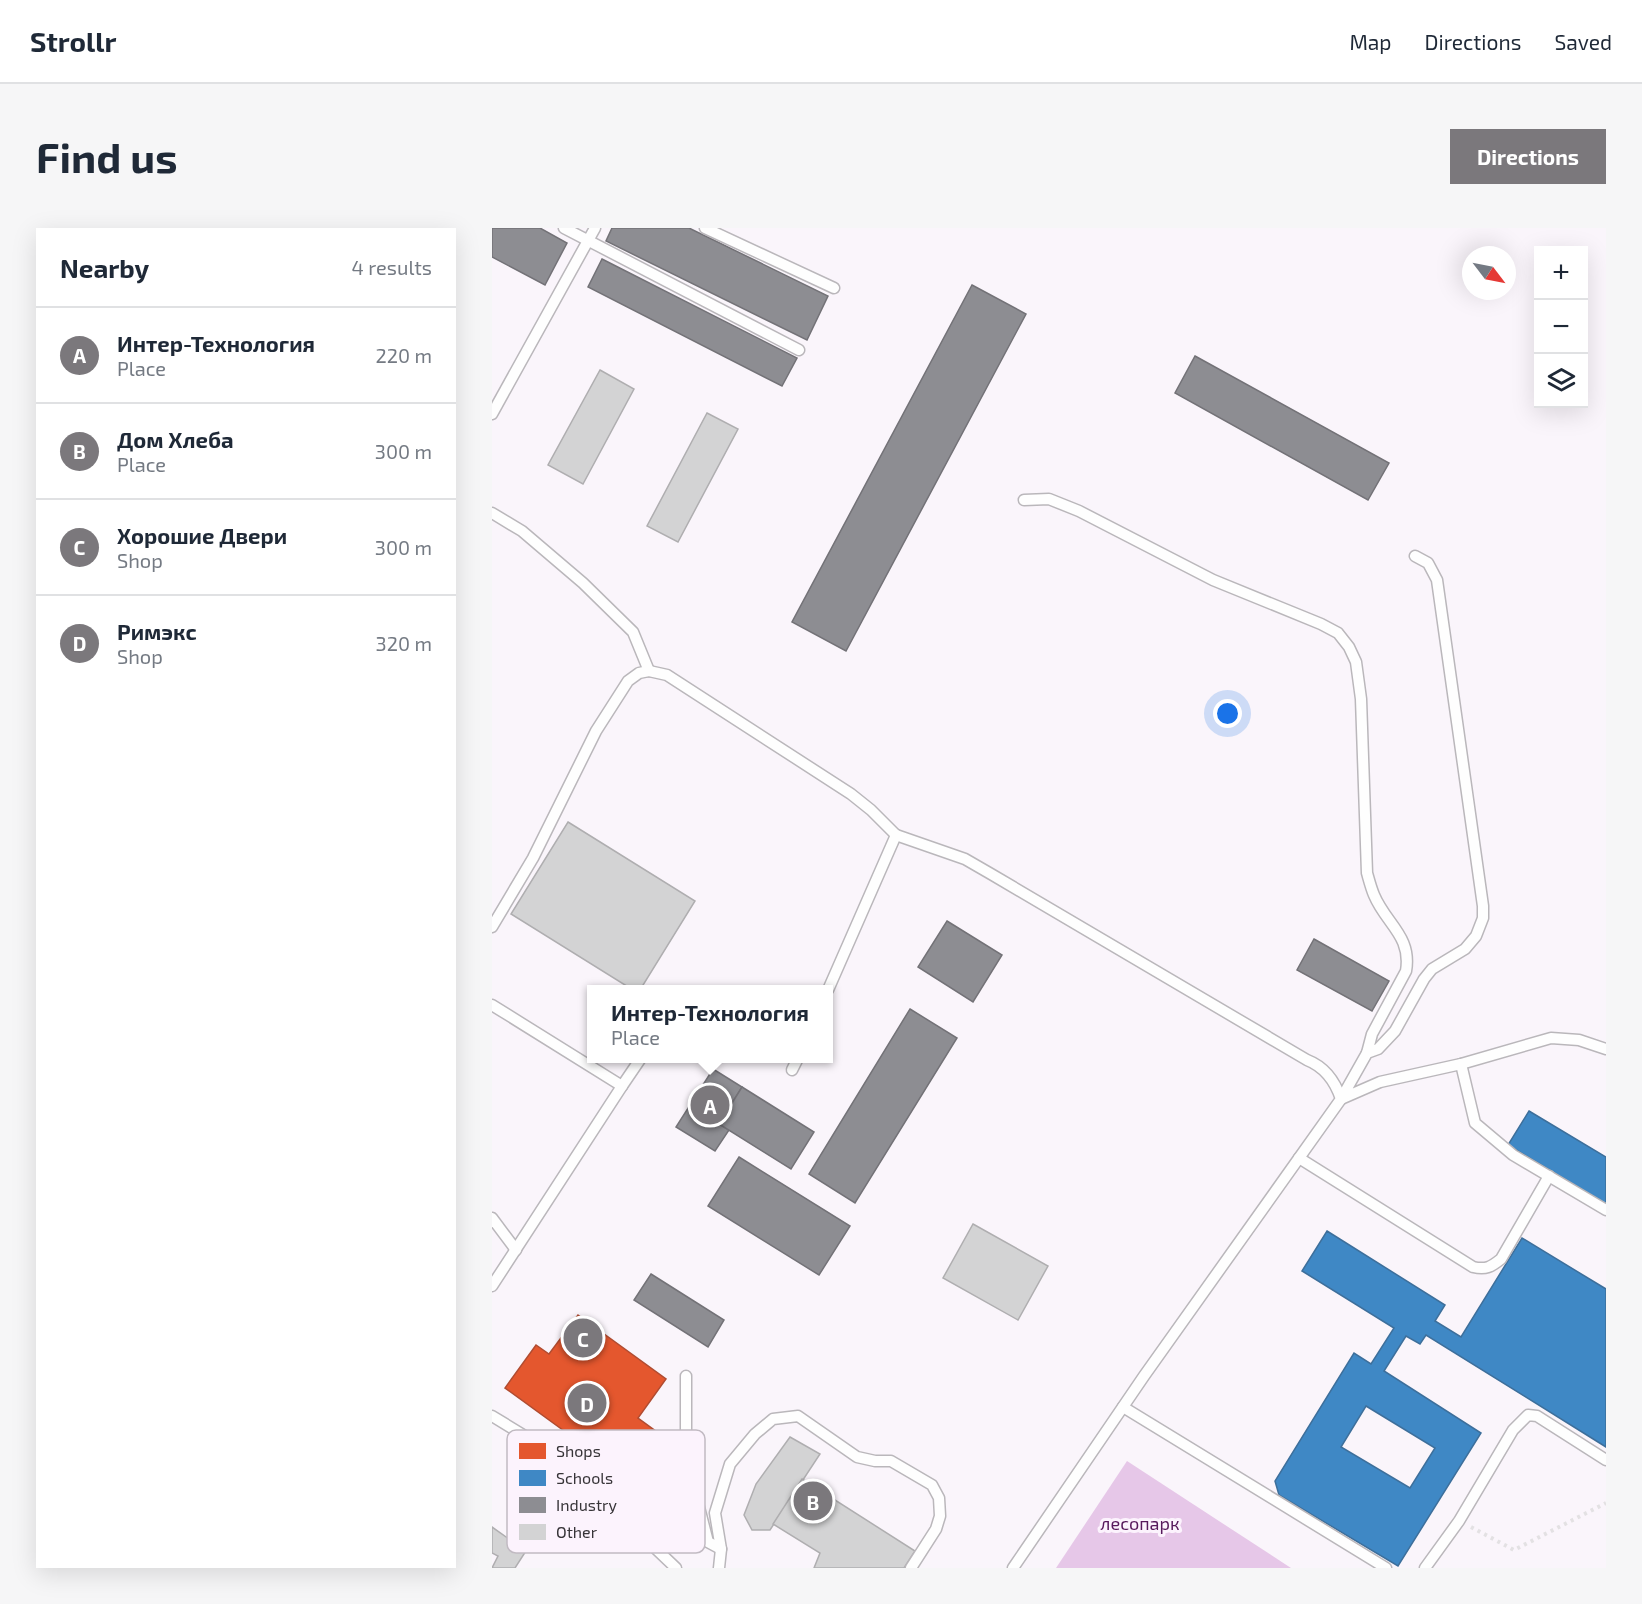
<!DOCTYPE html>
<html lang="en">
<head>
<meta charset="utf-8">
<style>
  :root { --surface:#fff; --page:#f6f6f7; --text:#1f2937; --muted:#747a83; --line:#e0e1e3; --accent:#7b787c }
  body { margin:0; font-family:"Exo 2",sans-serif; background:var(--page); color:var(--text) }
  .controls { position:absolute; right:18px; top:18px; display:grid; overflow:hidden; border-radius:0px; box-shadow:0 6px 24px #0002 }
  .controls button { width:54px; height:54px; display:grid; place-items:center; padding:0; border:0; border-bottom:2px solid var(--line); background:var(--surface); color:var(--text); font:30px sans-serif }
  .compass { position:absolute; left:970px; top:18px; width:54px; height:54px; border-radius:50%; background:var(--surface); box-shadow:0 6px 24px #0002; rotate:122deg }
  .you { position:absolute; left:736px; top:486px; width:21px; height:21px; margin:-15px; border:4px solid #fff; border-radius:50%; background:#1a73e8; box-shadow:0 0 0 9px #1a73e833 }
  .badge { display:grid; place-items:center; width:39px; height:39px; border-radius:50%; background:var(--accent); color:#fff; font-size:20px; font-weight:700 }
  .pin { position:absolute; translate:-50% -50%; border:3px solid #fff; box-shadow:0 2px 6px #0006 }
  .popup { position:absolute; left:95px; top:757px; width:246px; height:78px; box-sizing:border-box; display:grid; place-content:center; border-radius:0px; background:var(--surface); filter:drop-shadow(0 2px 4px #0005); font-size:20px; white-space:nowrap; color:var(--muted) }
  .popup b { font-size:22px; color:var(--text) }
  .popup::after { content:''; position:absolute; left:50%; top:100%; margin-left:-12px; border:12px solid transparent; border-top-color:var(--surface) }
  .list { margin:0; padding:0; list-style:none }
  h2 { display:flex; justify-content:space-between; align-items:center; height:78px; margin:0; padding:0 24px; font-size:26px }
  h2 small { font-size:20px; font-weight:400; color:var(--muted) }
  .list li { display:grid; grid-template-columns:39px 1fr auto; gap:18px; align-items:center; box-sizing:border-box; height:96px; padding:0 24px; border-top:2px solid var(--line) }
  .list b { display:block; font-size:22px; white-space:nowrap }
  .list p { margin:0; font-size:20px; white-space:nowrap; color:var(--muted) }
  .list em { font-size:20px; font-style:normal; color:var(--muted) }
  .icon { flex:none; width:33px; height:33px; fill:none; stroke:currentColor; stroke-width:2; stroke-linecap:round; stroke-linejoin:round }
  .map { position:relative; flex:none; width:1114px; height:1340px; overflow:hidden; border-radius:0px }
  header { display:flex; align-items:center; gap:36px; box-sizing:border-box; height:84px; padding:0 30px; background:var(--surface); border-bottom:2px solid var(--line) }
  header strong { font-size:28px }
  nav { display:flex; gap:33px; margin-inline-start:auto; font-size:21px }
  .intro { display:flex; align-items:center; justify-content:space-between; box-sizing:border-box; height:144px; padding:0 36px }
  h1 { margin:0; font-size:42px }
  .button { padding:15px 27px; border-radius:0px; background:var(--accent); color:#fff; font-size:21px; font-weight:700 }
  main { display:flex; gap:36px; padding:0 36px }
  aside { flex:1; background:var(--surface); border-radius:0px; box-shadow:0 6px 24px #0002 }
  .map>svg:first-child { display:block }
  .forest { fill:#e6c7e8 }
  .shops { fill:#e4572e; stroke:#b04c31; stroke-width:1.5 }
  .schools { fill:#3f88c5; stroke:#3d6f9b; stroke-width:1.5; fill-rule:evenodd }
  .industry { fill:#8d8d92; stroke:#737277; stroke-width:1.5 }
  .building { fill:#d3d3d4; stroke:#afaeb0; stroke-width:1.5 }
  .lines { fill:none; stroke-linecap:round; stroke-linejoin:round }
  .service-casing { stroke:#bab7bb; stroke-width:13 }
  .path { stroke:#e3e1e3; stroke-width:4; stroke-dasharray:3 4.5; stroke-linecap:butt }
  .service { stroke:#fefefe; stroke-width:10 }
  .labels { text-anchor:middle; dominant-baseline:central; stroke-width:6; stroke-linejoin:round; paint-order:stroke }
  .park-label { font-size:18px; fill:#57195c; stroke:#fcf3fd }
  .key { fill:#fcf3fd; stroke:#c1bac2; stroke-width:1.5 }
  .key-label { font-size:16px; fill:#373438 }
</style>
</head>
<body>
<header>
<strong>Strollr</strong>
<nav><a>Map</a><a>Directions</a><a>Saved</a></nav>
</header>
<div class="intro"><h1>Find us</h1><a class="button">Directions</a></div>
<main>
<aside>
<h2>Nearby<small>4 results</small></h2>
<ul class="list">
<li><span class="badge">A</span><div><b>Интер-Технология</b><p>Place</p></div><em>220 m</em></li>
<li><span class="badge">B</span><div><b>Дом Хлеба</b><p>Place</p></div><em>300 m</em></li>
<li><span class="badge">C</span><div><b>Хорошие Двери</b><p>Shop</p></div><em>300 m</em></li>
<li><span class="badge">D</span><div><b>Римэкс</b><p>Shop</p></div><em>320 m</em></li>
</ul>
</aside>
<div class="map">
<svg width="1114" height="1340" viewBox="0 0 1114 1340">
  <rect width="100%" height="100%" fill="#faf5fb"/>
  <path class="forest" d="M635 1233 799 1340H564Z"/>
  <path class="shops" d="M86 1087 174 1151 146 1190 176 1212 145 1256 13 1160 44 1117 57 1126Z"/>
  <g class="schools">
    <path d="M1037 883 1114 929V976L1016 917Z"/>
    <path d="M835 1003 953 1077 943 1093 969 1109 1030 1010 1114 1061V1219L934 1107 928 1116 914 1108 892 1143 989 1205 906 1338 787 1267 783 1253 862 1125 879 1136 902 1100 810 1043ZM874 1178 943 1220 918 1260 849 1219Z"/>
  </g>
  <g class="industry">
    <path d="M0 0H48L75 15 53 57 0 29Z"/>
    <path d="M120 0H197L336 68 315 112 114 13Z"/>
    <path d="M110 31 305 130 290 158 96 59Z"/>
    <path d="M480 57 534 86 354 423 300 394Z"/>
    <path d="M703 128 897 235 876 272 683 165Z"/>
    <path d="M455 693 510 727 481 774 426 739Z"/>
    <path d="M822 711 897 753 880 783 805 742Z"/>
    <path d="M418 781 465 810 363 975 317 946Z"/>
    <path d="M221 841 250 859 227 896 237 902 223 923 184 899Z"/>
    <path d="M250 859 322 904 299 941 227 896Z"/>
    <path d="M247 929 358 998 327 1047 216 978Z"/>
    <path d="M159 1046 232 1092 216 1119 142 1072Z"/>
  </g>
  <g class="building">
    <path d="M108 142 142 161 91 256 56 237Z"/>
    <path d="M215 185 246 201 186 314 155 298Z"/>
    <path d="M76 594 203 673 148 762H141L19 686Z"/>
    <path d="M481 996 556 1038 526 1092 451 1050Z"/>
    <path d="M298 1209 328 1226 278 1302H260L252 1287 264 1256Z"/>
    <path d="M310 1251 423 1323 412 1340H322L328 1325 281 1296Z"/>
    <path d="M26 1298 43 1309 23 1340H0L6 1328 0 1325V1299L17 1311Z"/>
  </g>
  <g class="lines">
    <defs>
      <g id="service">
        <path d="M72 0 307 122"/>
        <path d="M213 0 342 60"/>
        <path d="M0 186 103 0"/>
        <path d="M532 272 557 271 587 283 721 352 829 396 846 405 857 419 864 434 869 471 875 645C877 652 879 660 882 667 894 696 920 708 914 743L880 806 875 825"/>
        <path d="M0 285 30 303 91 355 141 404 157 443"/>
        <path d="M923 328 936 335 945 352 991 678V690L984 708 973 721 940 741 932 751 903 803 886 821 875 825 849 871 888 854 969 836 1059 810 1087 812 1114 821"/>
        <path d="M404 607 473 631 499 646 815 832C833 839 843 853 849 871L652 1148 521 1340"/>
        <path d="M0 699 41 630 104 503 136 453 147 445 157 443 175 447 359 566 379 582 404 607 336 762"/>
        <path d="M0 777 130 858 0 1058"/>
        <path d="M969 836 983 895 1021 927 1114 982"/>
        <path d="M300 842 306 830"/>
        <path d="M130 858 149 830"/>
        <path d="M807 930 981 1039C994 1042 999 1039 1009 1031L1057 948"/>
        <path d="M0 990 24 1022"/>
        <path d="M194 1148V1229L216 1314 229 1321"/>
        <path d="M631 1179 894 1340"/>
        <path d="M0 1188 92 1244 121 1270 141 1299 184 1340"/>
        <path d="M227 1340 229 1321 223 1285 238 1236 263 1206 281 1191 306 1188 365 1229 383 1233H399L440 1257 447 1270 448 1288 444 1301 419 1340"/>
        <path d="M933 1340 967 1293 1021 1202 1036 1187 1045 1188 1114 1232"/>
      </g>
    </defs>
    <use href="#service" class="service-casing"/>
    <path class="path" d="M979 1299 1022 1322 1114 1275"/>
    <use href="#service" class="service"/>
  </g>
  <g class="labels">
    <g class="park-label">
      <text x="648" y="1295">лесопарк</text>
    </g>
  </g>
  <rect x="15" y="1202" width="198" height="123" rx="9" class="key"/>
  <rect x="27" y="1215" width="27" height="16" fill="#e4572e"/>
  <rect x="27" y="1242" width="27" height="16" fill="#3f88c5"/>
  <rect x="27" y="1269" width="27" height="16" fill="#8d8d92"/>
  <rect x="27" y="1296" width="27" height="16" fill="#d3d3d4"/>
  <g class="key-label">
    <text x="64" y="1229">Shops</text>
    <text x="64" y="1256">Schools</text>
    <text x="64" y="1283">Industry</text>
    <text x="64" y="1310">Other</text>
  </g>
</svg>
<div class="controls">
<button>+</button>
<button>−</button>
<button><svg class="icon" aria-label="layers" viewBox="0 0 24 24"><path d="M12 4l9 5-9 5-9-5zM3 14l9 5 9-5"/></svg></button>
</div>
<svg class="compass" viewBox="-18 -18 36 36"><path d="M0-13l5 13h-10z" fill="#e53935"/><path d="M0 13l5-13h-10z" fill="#747a83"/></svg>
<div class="you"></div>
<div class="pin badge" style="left:218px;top:877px">A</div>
<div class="popup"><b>Интер-Технология</b>Place</div>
<div class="pin badge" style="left:321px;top:1273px">B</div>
<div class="pin badge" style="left:91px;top:1110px">C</div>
<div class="pin badge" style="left:95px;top:1175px">D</div>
</div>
</main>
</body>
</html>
